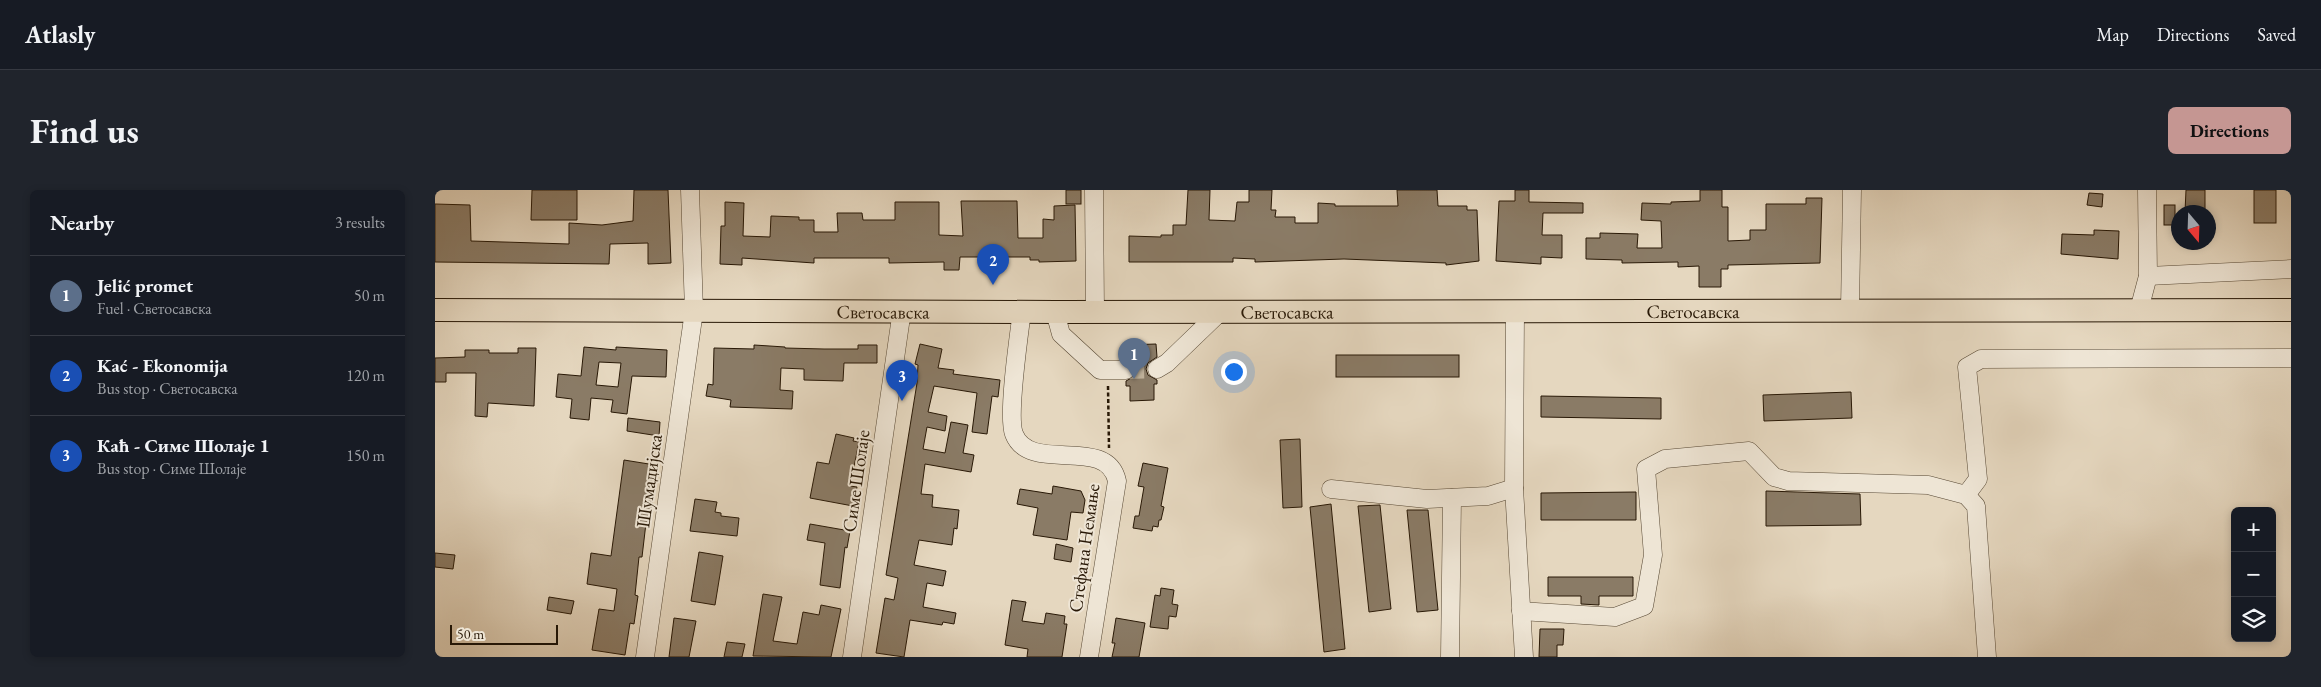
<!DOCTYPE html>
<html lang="en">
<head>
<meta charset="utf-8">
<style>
  :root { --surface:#171b24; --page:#20242c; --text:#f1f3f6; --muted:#9ea1a6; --line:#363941; --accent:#c59692 }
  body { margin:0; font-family:"EB Garamond",serif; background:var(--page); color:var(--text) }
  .controls { position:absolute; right:15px; bottom:15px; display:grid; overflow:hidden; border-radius:8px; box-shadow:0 2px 8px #0003 }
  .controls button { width:45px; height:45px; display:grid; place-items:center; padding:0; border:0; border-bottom:1px solid var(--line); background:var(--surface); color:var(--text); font:25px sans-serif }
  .compass { position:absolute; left:1736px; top:15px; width:45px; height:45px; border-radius:50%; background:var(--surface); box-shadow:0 2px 8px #0003; rotate:161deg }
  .scale { position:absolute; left:15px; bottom:12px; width:108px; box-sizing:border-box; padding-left:5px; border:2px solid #281806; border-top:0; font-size:14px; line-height:18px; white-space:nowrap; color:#281806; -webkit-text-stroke:4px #eee5d5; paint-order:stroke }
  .you { position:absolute; left:798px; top:181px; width:18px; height:18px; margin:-12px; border:4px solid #fff; border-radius:50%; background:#1a73e8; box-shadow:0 0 0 8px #1a73e833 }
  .badge { display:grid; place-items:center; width:32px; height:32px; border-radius:50%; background:var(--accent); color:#fff; font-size:16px; font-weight:700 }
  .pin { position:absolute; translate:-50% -41px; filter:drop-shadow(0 1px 2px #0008) }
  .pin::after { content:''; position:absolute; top:26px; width:18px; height:15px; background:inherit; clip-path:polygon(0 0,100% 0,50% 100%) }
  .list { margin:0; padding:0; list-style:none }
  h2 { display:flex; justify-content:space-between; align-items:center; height:65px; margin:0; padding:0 20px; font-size:21px }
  h2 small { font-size:16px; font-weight:400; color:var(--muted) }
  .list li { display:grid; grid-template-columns:32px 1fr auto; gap:15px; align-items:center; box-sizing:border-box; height:80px; padding:0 20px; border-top:1px solid var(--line) }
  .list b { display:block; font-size:19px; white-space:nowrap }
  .list p { margin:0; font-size:16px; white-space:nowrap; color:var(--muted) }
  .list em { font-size:16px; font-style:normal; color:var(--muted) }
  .icon { flex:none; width:28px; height:28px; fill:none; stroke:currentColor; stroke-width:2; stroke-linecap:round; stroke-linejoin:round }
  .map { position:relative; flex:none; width:1856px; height:467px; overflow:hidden; border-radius:8px }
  header { display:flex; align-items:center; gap:30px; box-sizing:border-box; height:70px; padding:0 25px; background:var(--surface); border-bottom:1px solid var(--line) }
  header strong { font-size:24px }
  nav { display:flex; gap:28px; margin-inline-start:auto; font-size:18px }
  .intro { display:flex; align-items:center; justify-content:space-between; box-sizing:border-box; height:120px; padding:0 30px }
  h1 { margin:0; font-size:35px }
  .button { padding:12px 22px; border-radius:8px; background:var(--accent); color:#111; font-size:18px; font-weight:700 }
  main { display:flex; gap:30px; padding:0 30px }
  aside { flex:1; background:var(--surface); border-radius:8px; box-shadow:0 2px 8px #0003 }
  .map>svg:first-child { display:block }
  .building { fill:#8a7b66; stroke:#281806; fill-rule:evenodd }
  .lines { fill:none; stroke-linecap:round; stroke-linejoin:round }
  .minor-tunnel { stroke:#bfb19a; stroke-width:18; stroke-dasharray:18 9; stroke-linecap:butt }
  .minor-casing { stroke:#574834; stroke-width:19 }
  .major-casing { stroke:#281806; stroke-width:24 }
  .path { stroke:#281806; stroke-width:2.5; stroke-dasharray:4 2.5; stroke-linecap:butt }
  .minor { stroke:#eee5d5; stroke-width:18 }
  .major { stroke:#e5d7bf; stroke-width:22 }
  .labels { text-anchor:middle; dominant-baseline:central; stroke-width:4; stroke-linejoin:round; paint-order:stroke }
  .street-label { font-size:19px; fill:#281806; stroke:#eee5d5 }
</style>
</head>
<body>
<header>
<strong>Atlasly</strong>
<nav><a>Map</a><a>Directions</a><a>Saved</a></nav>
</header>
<div class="intro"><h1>Find us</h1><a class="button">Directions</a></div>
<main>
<aside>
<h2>Nearby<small>3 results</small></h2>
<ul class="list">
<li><span class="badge" style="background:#5c6f8a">1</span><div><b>Jelić promet</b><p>Fuel · Светосавска</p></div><em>50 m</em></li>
<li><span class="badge" style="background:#1a4fb4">2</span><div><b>Kać - Ekonomija</b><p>Bus stop · Светосавска</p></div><em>120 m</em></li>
<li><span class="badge" style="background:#1a4fb4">3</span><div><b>Каћ - Симе Шолаје 1</b><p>Bus stop · Симе Шолаје</p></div><em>150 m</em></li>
</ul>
</aside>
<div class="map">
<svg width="1856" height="467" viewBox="0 0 1856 467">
  <rect width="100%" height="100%" fill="#e5d7bf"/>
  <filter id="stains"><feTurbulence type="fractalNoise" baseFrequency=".004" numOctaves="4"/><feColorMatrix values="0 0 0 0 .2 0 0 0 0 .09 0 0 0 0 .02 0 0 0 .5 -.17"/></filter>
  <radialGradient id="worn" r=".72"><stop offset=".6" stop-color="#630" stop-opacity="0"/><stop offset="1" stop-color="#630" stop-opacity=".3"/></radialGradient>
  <g class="building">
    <path d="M97 0H142V30H96Z"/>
    <path d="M199 0H233L236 73 213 74V53L175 54 174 74 0 72V14L35 15 36 51 134 54V33L167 35 198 31Z"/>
    <rect x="631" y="0" width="15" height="14"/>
    <path d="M753 0H775L774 30 800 31 802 12H814V0H837L836 20H841L840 27H860V33H883V13L900 14V16H963L962 0H1002L1003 16H1032V20H1042L1044 71 1011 75V73L909 69 820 72V69L798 68V72H694V46L726 47V45H738V35H751Z"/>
    <path d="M1080 0H1094V12L1148 13V23H1108L1107 45H1127V68L1106 67V74L1061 71 1064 11H1080Z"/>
    <path d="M1265 0H1287V17H1293V51L1315 50V40H1331V14H1371V8H1387L1385 73 1293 75V79H1286V97H1264V76L1243 77V72L1187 73V70L1151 69V48H1165V43L1203 44 1202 58H1227L1226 31 1206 30 1207 13 1236 14V12L1265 11Z"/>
    <path d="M1751 0H1770V22H1750Z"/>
    <rect x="1819" y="0" width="22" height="33"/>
    <path d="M1654 3 1668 4 1667 17 1652 15Z"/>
    <path d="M526 11H582L583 48H608V29L619 30V16L640 15 641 71 604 72V70H595V67H525L524 80H509V72L454 73V68H379V73L307 68V75L285 74 286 36H290V12L309 13 308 46 335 47 336 26 364 27V30H379V42H403L402 23H427L428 30H460V12H504V45L528 46Z"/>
    <rect x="1729" y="15" width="11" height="20"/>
    <path d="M1659 40 1684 41 1683 69 1626 64 1627 44 1659 45Z"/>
    <path d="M485 154 507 159 503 178 519 180 518 184 565 190 563 207 557 206 552 244 537 242 542 203 499 196 493 222 512 226 510 241 492 237 488 259 510 263 516 232 533 235 528 263 539 265 536 282 490 274 486 304 498 305 497 317 524 320 522 339 519 338 517 355 484 350 479 375 511 381 508 396 492 393 488 417 521 423 519 434 508 432 507 435 475 430 469 467 441 463 450 408 459 410 463 388 451 385 482 193 483 175 480 174Z"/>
    <path d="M721 154 722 167 713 173 711 179 713 185 722 190V194H719V210L695 211V196H691V191L700 186 702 180 697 171 691 169V155Z"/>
    <path d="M319 155 350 157V158L389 159H423V155H442V173H409L408 191 369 190V179L346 178 345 200 358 201 357 219 295 217 296 210 271 206 273 194 278 195 279 158 319 159Z"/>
    <path d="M149 157 181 160V157L232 160 231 187 197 186 192 224 176 222 178 210 156 208 154 230 135 228 137 209 121 207 123 184 146 186ZM164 172 186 173 183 197 161 195Z"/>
    <path d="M83 158H101L99 216 53 213 52 227 40 226 41 183H11V192H0V168L30 167V160H54V163H83Z"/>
    <rect x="901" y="165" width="123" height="22"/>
    <path d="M1416 202 1417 228 1329 231 1328 205Z"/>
    <path d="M1106 206 1226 208V229L1106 227Z"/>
    <path d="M193 228 225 232 224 246 192 241Z"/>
    <path d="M401 244 419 248 418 251 424 252 415 296 422 297 418 316 375 308 382 272 394 274Z"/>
    <path d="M865 249 867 317 848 318 845 250Z"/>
    <path d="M189 270 220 275 215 334 211 333 207 367H204L200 405 203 406 199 434 195 433 190 465 157 460 164 419 179 421 182 399 152 394 156 363 176 366Z"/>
    <path d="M708 273 733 278 726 316 729 317 726 330H724L723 337 718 336 717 341 698 338 700 326H704L709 297 703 296Z"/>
    <path d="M618 296 646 301 650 310 648 323 636 322 632 350 598 345 603 318 582 314 585 299 617 304Z"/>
    <path d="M1331 301 1425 304 1426 335 1331 336Z"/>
    <path d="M1201 302V330H1106V303Z"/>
    <path d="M260 309 282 312 280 322 286 323V326L304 328 302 346 255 341Z"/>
    <path d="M896 314 910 459 889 462 875 317Z"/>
    <path d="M945 315 956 419 934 422 923 316Z"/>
    <path d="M972 320H993L1003 420 982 422Z"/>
    <path d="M375 334 415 341 412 358 410 357 405 398 385 395 390 353 372 350Z"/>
    <path d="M621 354 638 358 636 372 619 369Z"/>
    <path d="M264 362 288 366 280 415 256 411Z"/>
    <path d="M0 363 20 365 18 379 0 377Z"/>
    <path d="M1113 387H1198V406H1164V415L1146 414V406H1113Z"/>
    <path d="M726 398 739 400 737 414 743 415 741 427 734 426 733 439 715 437 720 405 725 406Z"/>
    <path d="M328 404 347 407 338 451 362 454 368 422 384 425 386 415 406 419 396 467 318 466Z"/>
    <path d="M114 407 139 411 136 424 112 420Z"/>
    <path d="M577 410 591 412 587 431 609 434 611 423 630 426 629 434H632L627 467H592L593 459 570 455Z"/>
    <path d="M239 428 261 431 254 467H234Z"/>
    <path d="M681 428 710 433 704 467H677L680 453H677Z"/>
    <path d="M1105 439H1129L1128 455H1122V467H1104Z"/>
    <path d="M292 452 310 454 307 467H289Z"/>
  </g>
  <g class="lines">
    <path class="minor-tunnel" d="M691 180 722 179"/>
    <defs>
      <g id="minor">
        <path d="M659 0 660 122"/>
        <path d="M1713 86 1856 79"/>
        <path d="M1415 119 1417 0"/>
        <path d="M1704 120 1713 86 1712 0"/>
        <path d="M587 121C584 145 572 226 579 244 595 285 672 244 682 291L654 467"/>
        <path d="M620 122 626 144 665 180H691"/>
        <path d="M722 179 732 173 785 122"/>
        <path d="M1079 298 1089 467"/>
        <path d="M896 299 992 309 1053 306 1079 298 1080 120"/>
        <path d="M1531 305 1543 289 1532 177 1546 169 1856 168"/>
        <path d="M1086 421 1180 427 1209 416 1218 365 1211 279 1230 269 1314 261 1339 287 1353 291 1493 295 1531 305 1541 316 1552 467"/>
        <path d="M210 467 259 121 255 0"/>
        <path d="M417 467 467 120"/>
        <path d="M1015 467 1017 308"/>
      </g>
      <g id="major">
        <path id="s1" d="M0 120 620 122 1856 120"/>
      </g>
    </defs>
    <use href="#minor" class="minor-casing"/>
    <use href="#major" class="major-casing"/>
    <path class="path" d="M673 196 674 258"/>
    <use href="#minor" class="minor"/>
    <use href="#major" class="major"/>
  </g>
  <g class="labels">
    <g class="street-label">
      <text stroke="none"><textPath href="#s1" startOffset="1258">Светосавска</textPath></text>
      <text stroke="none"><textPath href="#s1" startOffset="448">Светосавска</textPath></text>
      <text stroke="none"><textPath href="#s1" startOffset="852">Светосавска</textPath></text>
      <text transform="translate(214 291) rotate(-82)">Шумадијска</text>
      <text transform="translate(421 291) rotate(-82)">Симе Шолаје</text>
      <text transform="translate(649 358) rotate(-82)">Стефана Немање</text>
    </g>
  </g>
  <rect width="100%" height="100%" filter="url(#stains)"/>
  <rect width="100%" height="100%" fill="url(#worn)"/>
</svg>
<div class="controls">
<button>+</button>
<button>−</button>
<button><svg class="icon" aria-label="layers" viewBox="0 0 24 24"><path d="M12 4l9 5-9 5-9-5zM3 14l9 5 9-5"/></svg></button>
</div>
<svg class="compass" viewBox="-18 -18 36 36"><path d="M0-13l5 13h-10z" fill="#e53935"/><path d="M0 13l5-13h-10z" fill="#9ea1a6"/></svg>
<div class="scale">50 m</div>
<div class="you"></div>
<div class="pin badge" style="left:699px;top:189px;background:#5c6f8a">1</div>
<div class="pin badge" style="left:558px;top:95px;background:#1a4fb4">2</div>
<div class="pin badge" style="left:467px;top:211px;background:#1a4fb4">3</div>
</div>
</main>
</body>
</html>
